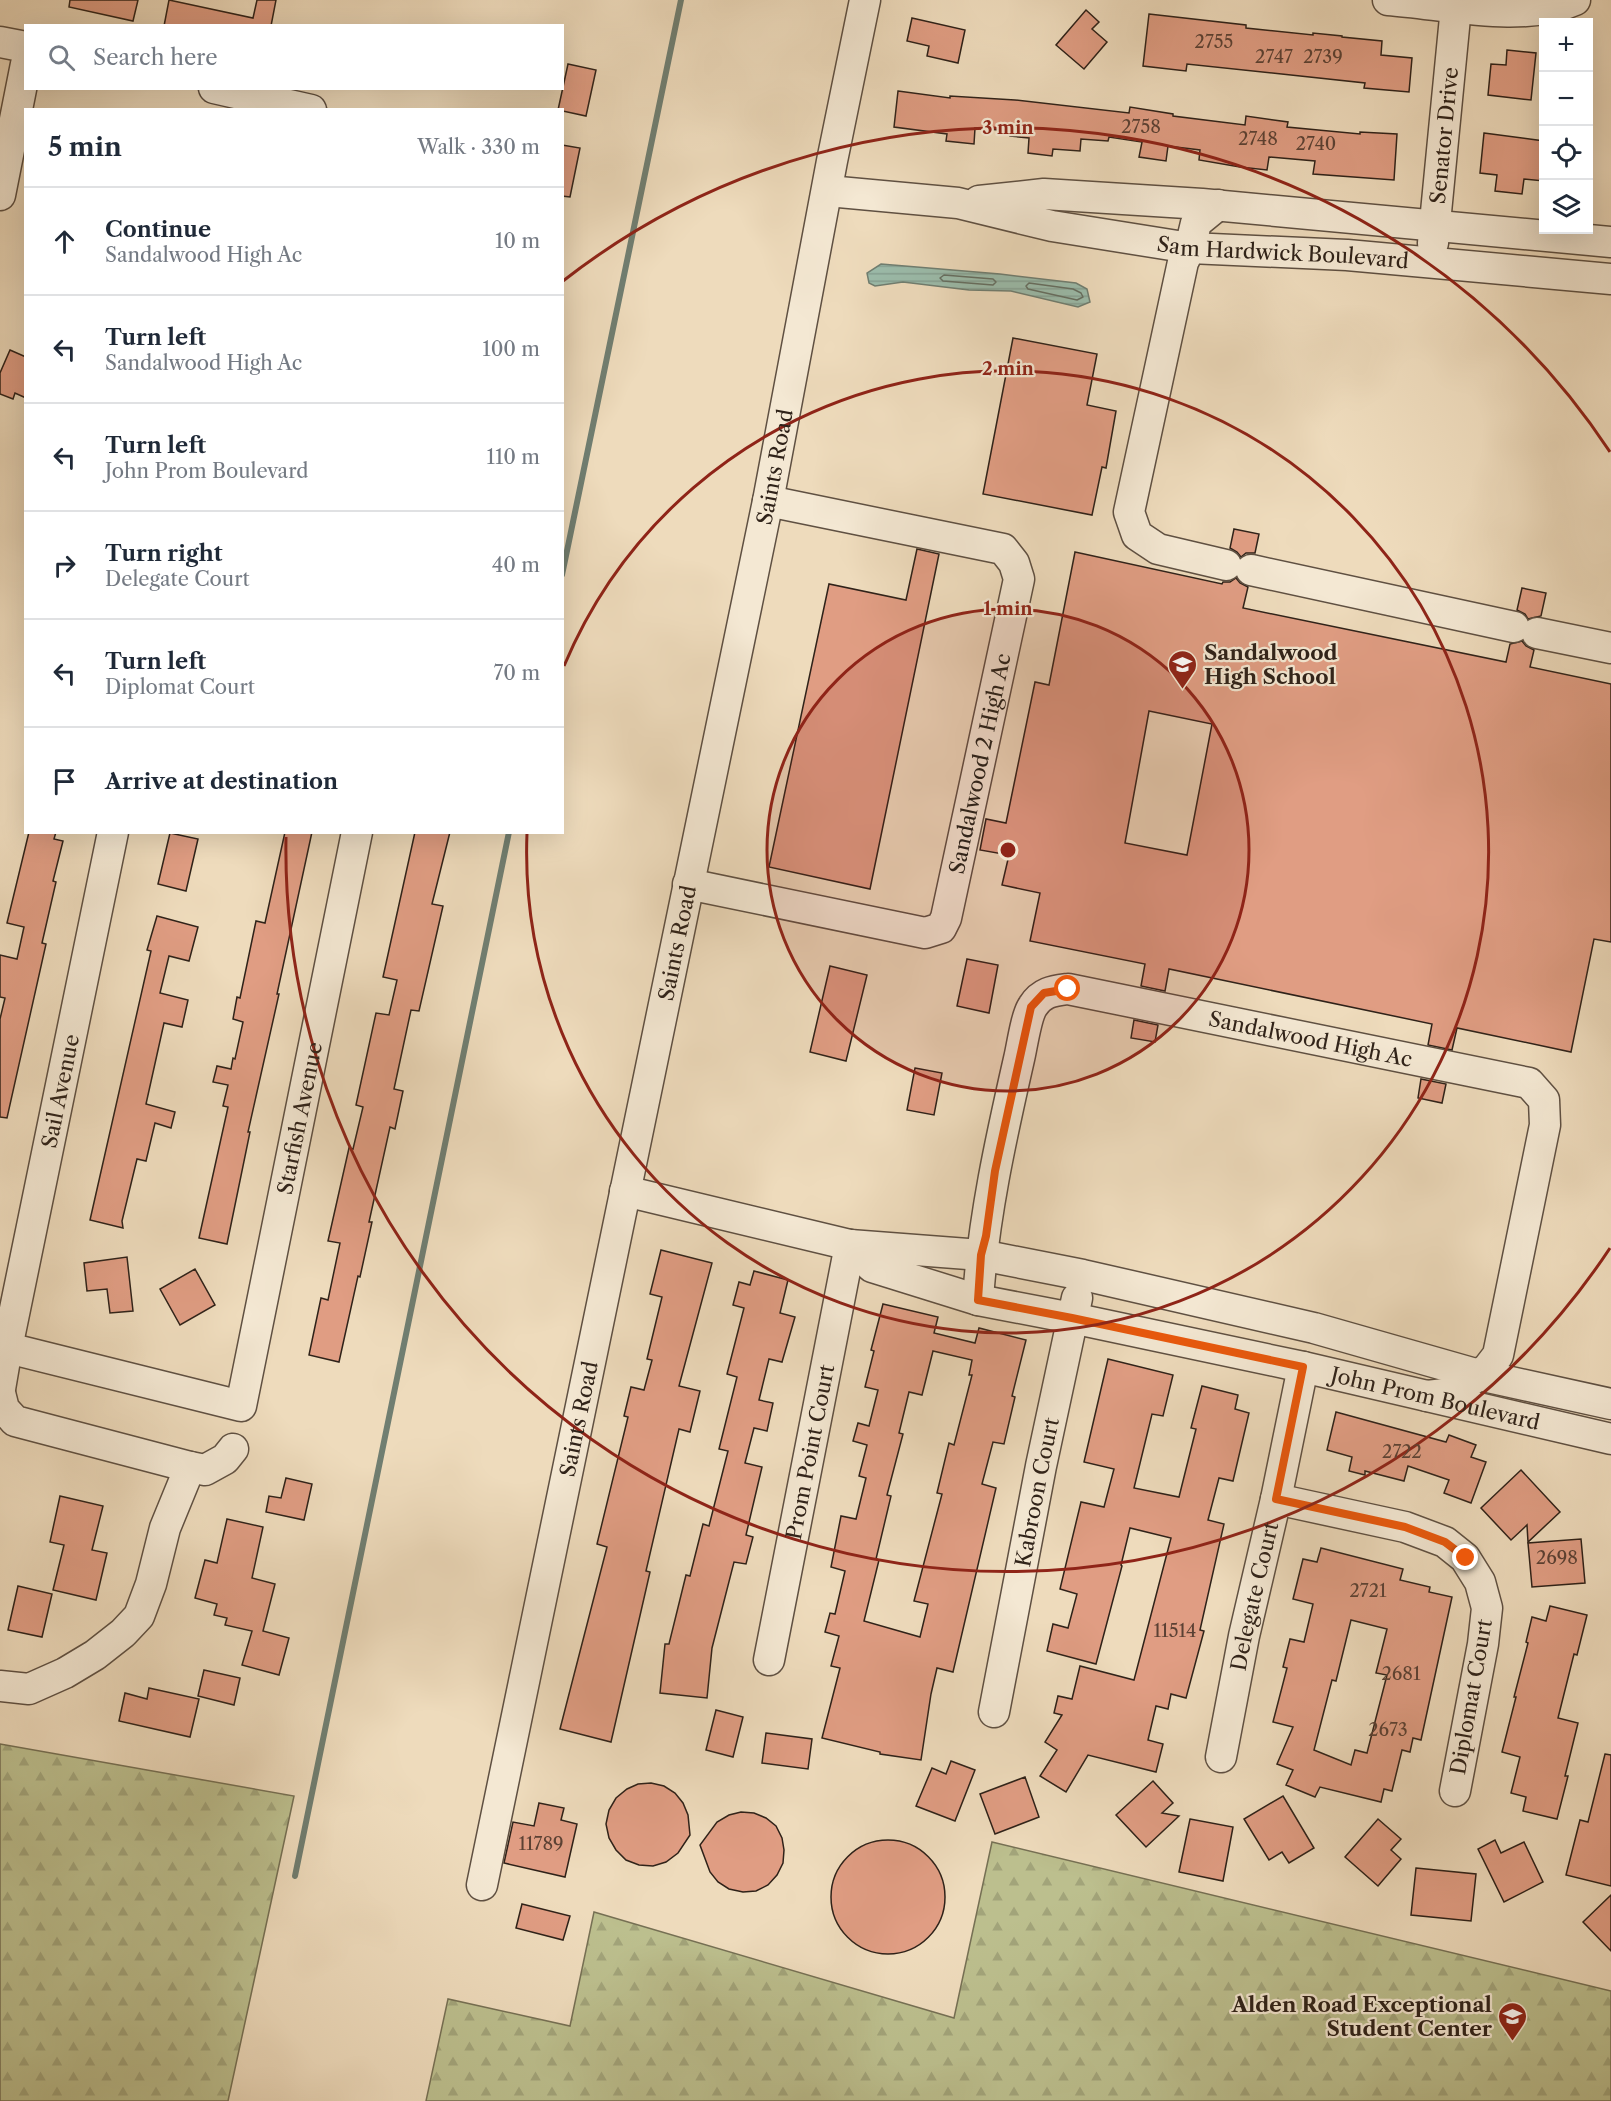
<!DOCTYPE html>
<html lang="en">
<head>
<meta charset="utf-8">
<style>
  :root { --surface:#fff; --page:#f6f6f7; --text:#1f2937; --muted:#747a83; --line:#e0e1e3 }
  body { margin:0; font-family:"Libre Caslon Text",serif; background:var(--page); color:var(--text) }
  .controls { position:absolute; right:18px; top:18px; display:grid; overflow:hidden; border-radius:0px; box-shadow:0 6px 24px #0002 }
  .controls button { width:54px; height:54px; display:grid; place-items:center; padding:0; border:0; border-bottom:2px solid var(--line); background:var(--surface); color:var(--text); font:30px sans-serif }
  .stop { position:absolute; width:18px; height:18px; margin:-14px; border:4px solid #ea580c; border-radius:50%; background:#fff }
  .stop.end { background:#ea580c; border-color:#fff; box-shadow:0 2px 6px #0008 }
  .list { margin:0; padding:0; list-style:none }
  h2 { display:flex; justify-content:space-between; align-items:center; height:78px; margin:0; padding:0 24px; font-size:26px }
  h2 small { font-size:20px; font-weight:400; color:var(--muted) }
  .list li { display:grid; grid-template-columns:39px 1fr auto; gap:18px; align-items:center; box-sizing:border-box; height:108px; padding:0 24px; border-top:2px solid var(--line) }
  .list b { display:block; font-size:22px; white-space:nowrap }
  .list p { margin:0; font-size:20px; white-space:nowrap; color:var(--muted) }
  .list em { font-size:20px; font-style:normal; color:var(--muted) }
  .icon { flex:none; width:33px; height:33px; fill:none; stroke:currentColor; stroke-width:2; stroke-linecap:round; stroke-linejoin:round }
  .map { position:relative; flex:none; width:1611px; height:2101px; overflow:hidden }
  .search { position:absolute; background:var(--surface); box-shadow:0 6px 24px #0002; left:24px; top:24px; width:540px; height:66px; display:flex; align-items:center; gap:15px; box-sizing:border-box; padding:0 21px; border-radius:0px; color:var(--muted); font-size:22px }
  .panel { position:absolute; background:var(--surface); box-shadow:0 6px 24px #0002; left:24px; top:108px; width:540px; height:726px; border-radius:0px }
  .map>svg:first-child { display:block }
  .forest { fill:url(#forest-firs); stroke:#767054; stroke-width:1.5 }
  .water { fill:url(#water-rules); stroke:#707e71; stroke-width:1.5 }
  .lines { fill:none; stroke-linecap:round; stroke-linejoin:round }
  .shore { stroke:#656f62; stroke-width:1.5 }
  .stream { stroke:#707e71; stroke-width:6 }
  .building { fill:#e09d83; stroke:#2f2219; stroke-width:1.5; fill-rule:evenodd }
  .minor-casing { stroke:#5f5042; stroke-width:33 }
  .minor { stroke:#f4e8d3; stroke-width:30 }
  .route { stroke:#ea580c; stroke-width:8 }
  .ring { fill:none; stroke:#8f2418; stroke-width:3 }
  .labels { text-anchor:middle; dominant-baseline:central; stroke-width:4.5; stroke-linejoin:round; paint-order:stroke }
  .number-label { font-size:18px; fill:#5b4134 }
  .street-label { font-size:21px; fill:#2f2219; stroke:#f4e8d3 }
  .poi-label { font-size:21px; font-weight:bold; fill:#2f2219; stroke:#f4e8d3; text-anchor:start }
  .centre { fill:#8f2418; stroke:#f4e8d3; stroke-width:3 }
  .ring-label { font-size:18px; text-anchor:middle; font-weight:bold; fill:#8f2418; stroke:#f4e8d3; stroke-width:4.5; stroke-linejoin:round; paint-order:stroke }
</style>
</head>
<body>
<div class="map">
<svg width="1611" height="2101" viewBox="0 0 1611 2101">
  <defs>
    <pattern id="forest-firs" width="22" height="20" patternUnits="userSpaceOnUse" patternTransform="scale(1.5)"><rect width="22" height="20" fill="#bcbf8e"/><path d="M5 1l3.5 6h-7zM16 11l3.5 6h-7z" fill="#a2a47a"/></pattern>
    <pattern id="water-rules" width="6" height="5" patternUnits="userSpaceOnUse" patternTransform="scale(1.5)"><rect width="6" height="5" fill="#9bbcab"/><path d="M0 2.5h6" fill="none" stroke="#86a193"/></pattern>
  </defs>
  <rect width="100%" height="100%" fill="#eedbbc"/>
  <filter id="stains"><feTurbulence type="fractalNoise" baseFrequency=".00333" numOctaves="4"/><feColorMatrix values="0 0 0 0 .2 0 0 0 0 .09 0 0 0 0 .02 0 0 0 .5 -.17"/></filter>
  <radialGradient id="worn" r=".72"><stop offset=".6" stop-color="#630" stop-opacity="0"/><stop offset="1" stop-color="#630" stop-opacity=".3"/></radialGradient>
  <g class="forest">
    <path d="M0 1744 294 1796 228 2101H0Z"/>
    <path d="M992 1842 1611 1991V2101H426L448 1999 570 2026 594 1912 954 2018Z"/>
  </g>
  <path class="water" d="M881 264 1000 274 1076 283 1087 289 1090 302 1078 307 1011 291 969 290 903 282 875 286 869 283 867 273Z"/>
  <g class="lines">
    <g class="shore">
      <path d="M944 275 993 279 996 282 993 285 943 281 940 278Z"/>
      <path d="M1029 283 1073 289 1081 293 1083 297 1077 300 1028 289 1026 286Z"/>
    </g>
    <g class="stream">
      <path d="M562 575 681 0"/>
      <path d="M295 1876 509 832"/>
    </g>
  </g>
  <g class="building">
    <path d="M70 0H138L133 21 69 7Z"/>
    <path d="M169 0 253 18 257 0H276L271 26H164Z"/>
    <path d="M1086 10 1099 22 1092 29 1107 42 1084 69 1056 45Z"/>
    <path d="M1149 14 1246 25V28L1313 35V33L1342 36V37L1382 41 1381 55 1412 58 1409 92 1364 88 1365 83 1187 64 1186 71 1143 66Z"/>
    <path d="M912 18 965 30 958 63 927 56 929 46 907 41Z"/>
    <path d="M1507 50 1536 53 1531 100 1488 95 1491 64 1506 65Z"/>
    <path d="M568 64 596 70 586 116 558 110Z"/>
    <path d="M898 91 950 98V96L1015 100 1129 113 1130 107 1173 114V116L1245 125 1246 116 1288 122 1287 127 1360 134V132L1397 134 1394 180 1313 174 1315 161 1269 157 1267 170 1240 167 1199 160 1200 150 1168 146 1166 161 1139 157 1142 142 1109 137 1108 141 1081 139 1080 151 1053 149 1052 156 1028 153 1029 138 1010 136 1011 131 975 128 974 144 946 141 947 134 894 127Z"/>
    <path d="M1484 133 1544 141V181L1524 179 1522 194 1495 191 1497 175 1480 173Z"/>
    <path d="M562 145 580 148 570 197 562 196Z"/>
    <path d="M1013 338 1097 354 1087 405 1116 411 1106 468 1102 467 1092 515 983 494Z"/>
    <path d="M10 350 26 357V398L15 393 13 399 0 394V373Z"/>
    <path d="M1234 529 1259 534 1255 553H1246L1241 557 1237 552 1230 548Z"/>
    <path d="M917 549 939 554 870 889 769 867 829 584 906 600Z"/>
    <path d="M1075 552 1222 584 1223 582H1230L1236 578 1240 583 1248 587 1243 608 1506 662 1510 644 1522 641 1526 646 1534 650 1530 667 1611 684V942L1594 939 1571 1052 1457 1028 1452 1050 1428 1045 1432 1024 1169 969 1165 991 1141 986 1145 964 1030 941 1040 893 1002 885 1009 855 980 850 986 819 1006 823 1035 682 1049 685ZM1149 711 1212 724 1187 855 1125 843Z"/>
    <path d="M1522 588 1546 593 1541 616 1528 619 1525 614 1517 610Z"/>
    <path d="M29 832H56L54 839 63 841 53 881 56 882 42 943 46 944 7 1118 0 1117V1019L5 998 0 997V955L17 959 24 927 7 923Z"/>
    <path d="M285 832H312L277 994H279L248 1132H250L227 1244 199 1238 228 1107 223 1106 228 1085 213 1082 217 1066 231 1069 233 1058 235 1059 243 1022 233 1019 237 997 240 998 256 921 265 923Z"/>
    <path d="M415 832H450L432 904 443 906 419 1011 411 1010 394 1089 403 1091 395 1129 390 1127 369 1222H372L360 1277 358 1276 339 1362 309 1355 321 1298 328 1300 340 1243 328 1241 349 1148 353 1149 363 1107 356 1105 376 1013 389 1015 397 980 383 977Z"/>
    <path d="M170 833 198 839 186 891 158 884Z"/>
    <path d="M157 916 198 927 189 961 169 956 160 993 188 1000 182 1027 164 1023 146 1104 175 1112 171 1128 155 1123 146 1161 137 1159 122 1221 123 1228 90 1220 151 951 147 950Z"/>
    <path d="M967 959 998 965 989 1013 957 1006Z"/>
    <path d="M830 966 867 975 846 1061 810 1052Z"/>
    <path d="M1134 1020 1158 1025 1155 1042 1131 1038Z"/>
    <path d="M915 1068 942 1073 934 1115 907 1110Z"/>
    <path d="M1421 1079 1446 1084 1442 1103 1418 1098Z"/>
    <path d="M661 1250 712 1263 679 1386 700 1391 690 1432 679 1429 646 1571 650 1572 611 1742 560 1729 607 1547 597 1544 628 1417 624 1416 631 1387 644 1390 652 1360 647 1359 662 1297 650 1294Z"/>
    <path d="M127 1257 133 1311 110 1313 107 1289 87 1291 84 1263Z"/>
    <path d="M195 1269 215 1305 180 1325 160 1289Z"/>
    <path d="M754 1271 788 1280 780 1313 795 1317 782 1362 769 1359 759 1400 773 1403 767 1431 754 1428 745 1463 762 1467 746 1535 753 1537 746 1564 734 1562 712 1648 707 1698 660 1693 665 1644H669L686 1575 690 1576 703 1524 709 1526 728 1451 719 1449 737 1377 727 1374 744 1308 733 1305 739 1282 750 1285Z"/>
    <path d="M883 1304 938 1317 934 1333 975 1343 979 1328 1026 1340 1012 1396 1015 1397 1004 1444 993 1442 982 1484 996 1488 953 1672 937 1668 931 1694 921 1760 880 1754V1752L822 1738 840 1668 831 1666 839 1636 825 1632 830 1613 835 1614 845 1571 831 1567 841 1516 856 1519 866 1478 859 1476 867 1445 853 1441 858 1423 869 1426 878 1390 865 1387 874 1351 871 1350ZM933 1351 972 1360 969 1375H972L954 1445 949 1443 937 1493 942 1494 914 1601 928 1604 920 1637 864 1621 879 1560 876 1559 891 1496 887 1495 903 1434 899 1433 909 1392 922 1395Z"/>
    <path d="M1108 1359 1173 1375 1163 1416 1152 1414 1134 1488 1179 1497 1196 1429 1191 1428 1202 1386 1238 1395 1235 1409 1249 1413 1233 1481 1219 1478 1208 1520 1224 1524 1200 1630 1204 1631 1186 1698 1171 1694 1168 1709 1156 1706 1148 1740 1163 1744 1156 1772 1088 1755 1066 1792 1040 1776 1057 1750 1045 1742 1062 1715 1054 1713 1058 1696 1072 1699 1080 1666 1134 1680 1171 1538 1130 1528 1121 1565 1122 1566 1096 1664 1047 1651 1053 1624 1068 1628 1077 1594 1060 1589 1081 1502 1104 1507 1114 1469 1084 1462Z"/>
    <path d="M1336 1412 1446 1442 1449 1435 1476 1445 1471 1457 1486 1462 1471 1503 1444 1493 1449 1480 1408 1466 1404 1481 1365 1471V1475L1349 1471 1352 1457 1327 1450Z"/>
    <path d="M1521 1470 1560 1512 1528 1542 1527 1525 1511 1540 1481 1508Z"/>
    <path d="M286 1478 312 1484 304 1520 266 1512 269 1496 281 1498Z"/>
    <path d="M60 1496 103 1506 92 1550 107 1553 96 1600 53 1590 64 1545 50 1542Z"/>
    <path d="M227 1519 263 1527 252 1578 275 1584 263 1631 289 1638 279 1675 242 1665 252 1631 225 1625 227 1618 214 1615 217 1604 195 1598 205 1560 217 1563Z"/>
    <path d="M1581 1539 1585 1583 1532 1587 1528 1543Z"/>
    <path d="M1321 1548 1403 1569 1400 1580 1430 1587 1429 1592 1452 1597 1421 1740 1413 1738 1410 1752 1402 1750 1392 1791 1384 1789 1381 1802 1320 1787 1315 1797 1286 1785 1293 1770 1277 1764 1293 1727 1273 1722 1287 1668 1283 1667 1290 1639 1304 1642 1313 1604 1293 1599 1303 1559 1317 1562ZM1351 1620 1387 1629 1376 1673 1387 1675 1367 1753 1355 1750 1351 1765 1314 1750 1332 1680 1336 1681Z"/>
    <path d="M18 1586 52 1594 42 1637 8 1630Z"/>
    <path d="M1550 1606 1587 1615 1577 1655 1574 1654 1558 1718 1578 1723 1565 1776H1568L1557 1819 1523 1811 1526 1797 1511 1793 1520 1757 1502 1752 1516 1697H1514L1528 1643 1526 1642 1532 1617 1546 1621Z"/>
    <path d="M204 1670 240 1678 234 1705 198 1696Z"/>
    <path d="M149 1688 199 1699 190 1737 119 1721 125 1693 147 1699Z"/>
    <path d="M716 1710 743 1717 733 1757 706 1750Z"/>
    <path d="M766 1733 812 1739 808 1769 762 1763Z"/>
    <path d="M1605 1754 1611 1755V1886L1566 1875 1580 1820 1588 1822Z"/>
    <path d="M951 1761 975 1770 955 1821 916 1806 932 1768 946 1774Z"/>
    <path d="M1025 1777 1039 1817 995 1834 980 1794Z"/>
    <path d="M1153 1781 1173 1803 1162 1813 1179 1816 1146 1847 1116 1815Z"/>
    <path d="M651 1783 664 1786 675 1793 683 1803 688 1815 690 1835 678 1853 666 1862 653 1866 639 1865 626 1860 616 1850 609 1838 606 1824 609 1810 616 1798 627 1789 638 1784Z"/>
    <path d="M1283 1796 1314 1848 1289 1863 1282 1852 1269 1860 1244 1819Z"/>
    <path d="M539 1803 564 1808 561 1820 577 1824 565 1877 504 1863 513 1822 534 1826Z"/>
    <path d="M741 1812 754 1813 766 1818 776 1826 782 1838 784 1850 783 1863 777 1875 768 1885 756 1891 743 1892 729 1889 718 1882 710 1872 700 1845 717 1822 729 1815Z"/>
    <path d="M1190 1819 1233 1827 1223 1881 1179 1872Z"/>
    <path d="M1378 1819 1401 1839 1391 1850 1401 1859 1378 1886 1345 1857Z"/>
    <circle cx="888" cy="1897" r="57"/>
    <path d="M1495 1840 1501 1853 1524 1842 1543 1882 1504 1902 1478 1849Z"/>
    <path d="M1416 1868 1476 1874 1471 1921 1411 1915Z"/>
    <path d="M1611 1895V1951L1583 1922Z"/>
    <path d="M522 1904 570 1916 563 1940 516 1928Z"/>
  </g>
  <g class="lines">
    <defs>
      <g id="minor">
        <path d="M1388 0C1445 4 1522 24 1575 0"/>
        <path d="M0 42 26 47"/>
        <path d="M214 88 311 110"/>
        <path id="s1" d="M828 191 958 203 1052 226 1190 248 1347 255 1611 279"/>
        <path d="M0 195 26 64"/>
        <path d="M979 201 1044 194 1202 204 1611 242"/>
        <path d="M1218 205 1196 223 1190 248 1183 262 1129 512 1137 535 1158 549 1226 565"/>
        <path id="s2" d="M1433 243 1456 7"/>
        <path d="M1251 570 1514 627"/>
        <path d="M1537 633 1611 648"/>
        <path id="s3" d="M688 884 925 933 941 928 946 918 1019 579 1014 563 1003 549 768 501"/>
        <path d="M625 1191 850 1245 981 1255 1083 1275 1314 1328 1479 1375 1611 1404"/>
        <path id="s4" d="M850 1245 872 1267 978 1300 1072 1318 1303 1367 1611 1439"/>
        <path id="s5" d="M978 1300C983 1219 1001 1138 1019 1059 1022 1047 1026 1016 1033 1006 1042 992 1053 991 1068 989L1529 1083 1544 1100 1545 1125 1498 1355 1488 1368 1454 1393 1427 1396"/>
        <path id="s6" d="M0 1346 241 1406 357 832"/>
        <path id="s7" d="M0 1389 7 1348 113 832"/>
        <path d="M0 1393 4 1409 15 1421 190 1467 205 1470 225 1459 233 1449"/>
        <path d="M1276 1499 1405 1527 1445 1542 1465 1558 1480 1582 1487 1608 1483 1644 1455 1791"/>
        <path id="s8" d="M769 1660 850 1245"/>
        <path d="M0 1686 29 1689 65 1673 95 1655 123 1633 139 1616 151 1584 165 1528 190 1467"/>
        <path id="s9" d="M994 1712 1041 1466 1077 1298"/>
        <path id="s10" d="M1221 1757 1244 1636 1276 1499 1303 1367"/>
        <path id="s11" d="M482 1885 768 501 832 161 865 0"/>
      </g>
    </defs>
    <use href="#minor" class="minor-casing"/>
    <use href="#minor" class="minor"/>
  </g>
  <g class="lines">
    <path class="route" d="M1068 989 1044 993 1031 1007 995 1171 986 1236 981 1255 978 1300 1072 1318 1303 1367 1276 1499 1405 1527 1445 1542 1466 1558"/>
  </g>
  <circle cx="1008" cy="850" r="241" fill="#8f2418" fill-opacity=".12"/>
  <g class="ring">
    <circle cx="1008" cy="850" r="241"/>
    <path d="M564 666A481 481 0 1 1 527 833"/>
    <path d="M1610 1248A722 722 0 0 1 286 837M563 281A722 722 0 0 1 1610 452"/>
  </g>
  <defs>
    <symbol id="school-pin" viewBox="-11 -11 22 30"><path d="M0 17L-7.5 6A9.5 9.5 0 1 1 7.5 6Z" fill="#8f2418" stroke="#f4e8d3"/><path d="M0-5L7-2L0 1L-7-2ZM-4 1L0 2.5L4 1V4Q0 6-4 4Z" fill="#fff"/></symbol>
  </defs>
  <g fill-rule="evenodd">
    <use href="#school-pin" x="1166" y="648" width="33" height="45"/>
    <use href="#school-pin" x="1496" y="2000" width="33" height="45"/>
  </g>
  <g class="labels">
    <g class="number-label">
      <text x="1214" y="42">2755</text>
      <text x="1274" y="57">2747</text>
      <text x="1323" y="57">2739</text>
      <text x="1141" y="127">2758</text>
      <text x="1258" y="139">2748</text>
      <text x="1316" y="144">2740</text>
      <text x="1402" y="1452">2722</text>
      <text x="1557" y="1558">2698</text>
      <text x="1368" y="1591">2721</text>
      <text x="1175" y="1631">11514</text>
      <text x="1401" y="1674">2681</text>
      <text x="1388" y="1730">2673</text>
      <text x="541" y="1844">11789</text>
    </g>
    <g class="street-label">
      <text stroke="none"><textPath href="#s2" startOffset="108">Senator Drive</textPath></text>
      <text stroke="none"><textPath href="#s1" startOffset="460">Sam Hardwick Boulevard</textPath></text>
      <text stroke="none"><textPath href="#s11" startOffset="1448">Saints Road</textPath></text>
      <text stroke="none"><textPath href="#s3" startOffset="428">Sandalwood 2 High Ac</textPath></text>
      <text stroke="none"><textPath href="#s11" startOffset="962">Saints Road</textPath></text>
      <text stroke="none"><textPath href="#s5" startOffset="588">Sandalwood High Ac</textPath></text>
      <text stroke="none"><textPath href="#s7" startOffset="304">Sail Avenue</textPath></text>
      <text stroke="none"><textPath href="#s6" startOffset="542">Starfish Avenue</textPath></text>
      <text stroke="none"><textPath href="#s4" startOffset="610">John Prom Boulevard</textPath></text>
      <text stroke="none"><textPath href="#s11" startOffset="476">Saints Road</textPath></text>
      <text stroke="none"><textPath href="#s8" startOffset="212">Prom Point Court</textPath></text>
      <text stroke="none"><textPath href="#s9" startOffset="224">Kabroon Court</textPath></text>
      <text stroke="none"><textPath href="#s10" startOffset="164">Delegate Court</textPath></text>
      <text transform="translate(1471 1697) rotate(-80)">Diplomat Court</text>
    </g>
    <g class="poi-label">
      <text x="1204" y="652">Sandalwood<tspan x="1204" dy="24">High School</tspan></text>
      <text x="1492" y="2004" text-anchor="end">Alden Road Exceptional<tspan x="1492" dy="24">Student Center</tspan></text>
    </g>
  </g>
  <circle cx="1008" cy="850" r="9" class="centre"/>
  <g class="ring-label">
    <text x="1008" y="134">3 min</text>
    <text x="1008" y="375">2 min</text>
    <text x="1008" y="615">1 min</text>
  </g>
  <rect width="100%" height="100%" filter="url(#stains)"/>
  <rect width="100%" height="100%" fill="url(#worn)"/>
</svg>
<div class="controls">
<button>+</button>
<button>−</button>
<button><svg class="icon" aria-label="locate" viewBox="0 0 24 24"><circle cx="12" cy="12" r="6"/><path d="M12 2v4M12 18v4M2 12h4M18 12h4"/></svg></button>
<button><svg class="icon" aria-label="layers" viewBox="0 0 24 24"><path d="M12 4l9 5-9 5-9-5zM3 14l9 5 9-5"/></svg></button>
</div>
<div class="stop" style="left:1068px;top:989px"></div>
<div class="stop end" style="left:1466px;top:1558px"></div>
<div class="search"><svg class="icon" aria-label="search" viewBox="0 0 24 24"><circle cx="10" cy="10" r="6"/><path d="M15 15l6 6"/></svg>Search here</div>
<section class="panel">
<h2>5 min<small>Walk · 330 m</small></h2>
<ul class="list">
<li><svg class="icon" aria-label="ahead" viewBox="0 0 24 24"><path d="M12 20V5M6 11l6-6 6 6"/></svg><div><b>Continue</b><p>Sandalwood High Ac</p></div><em>10 m</em></li>
<li><svg class="icon" aria-label="left" viewBox="0 0 24 24"><path d="M17 20v-9H6M10 6l-5 5 5 5"/></svg><div><b>Turn left</b><p>Sandalwood High Ac</p></div><em>100 m</em></li>
<li><svg class="icon" aria-label="left" viewBox="0 0 24 24"><path d="M17 20v-9H6M10 6l-5 5 5 5"/></svg><div><b>Turn left</b><p>John Prom Boulevard</p></div><em>110 m</em></li>
<li><svg class="icon" aria-label="right" viewBox="0 0 24 24"><path d="M7 20v-9h11M14 6l5 5-5 5"/></svg><div><b>Turn right</b><p>Delegate Court</p></div><em>40 m</em></li>
<li><svg class="icon" aria-label="left" viewBox="0 0 24 24"><path d="M17 20v-9H6M10 6l-5 5 5 5"/></svg><div><b>Turn left</b><p>Diplomat Court</p></div><em>70 m</em></li>
<li><svg class="icon" aria-label="arrive" viewBox="0 0 24 24"><path d="M6 21V4h12l-3 4 3 4H6"/></svg><div><b>Arrive at destination</b></div></li>
</ul>
</section>
</div>
</body>
</html>
